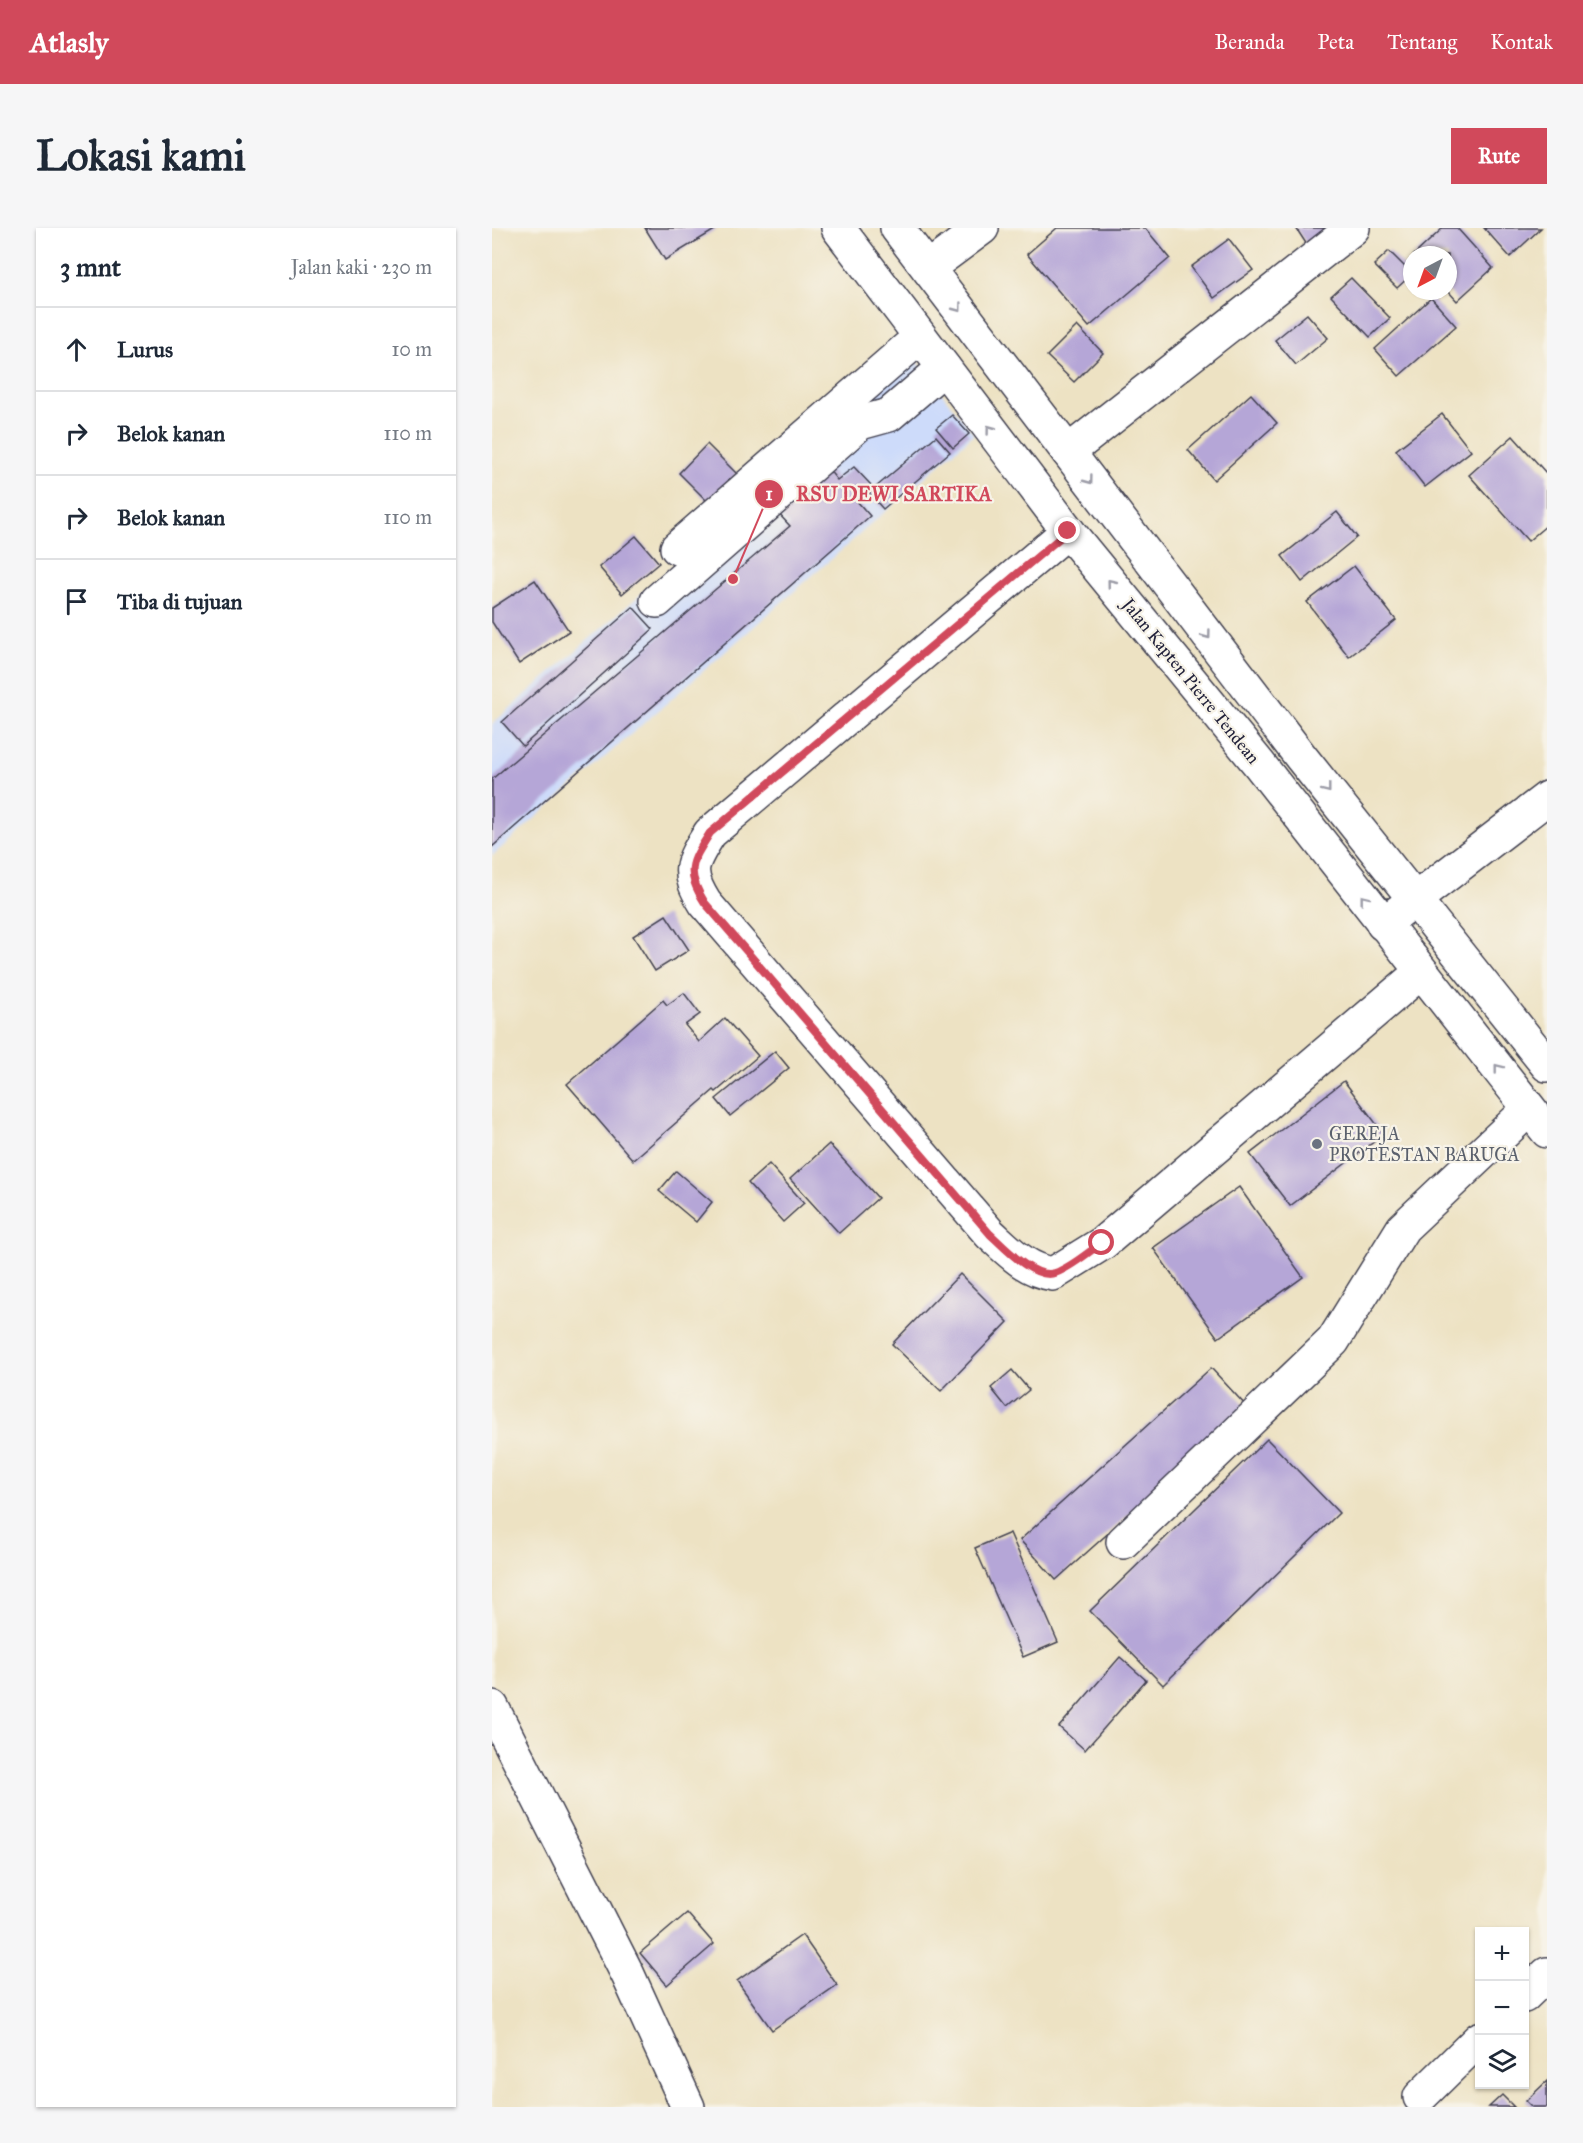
<!DOCTYPE html>
<html lang="id">
<head>
<meta charset="utf-8">
<style>
  :root { --surface:#fff; --page:#f6f6f7; --text:#1f2937; --muted:#747a83; --line:#e0e1e3; --accent:#d1495b }
  body { margin:0; font-family:"IM FELL Great Primer",serif; background:var(--page); color:var(--text) }
  .controls { position:absolute; right:18px; bottom:18px; display:grid; overflow:hidden; border-radius:0px; box-shadow:0 2px 4px #0004 }
  .controls button { width:54px; height:54px; display:grid; place-items:center; padding:0; border:0; border-bottom:2px solid var(--line); background:var(--surface); color:var(--text); font:30px sans-serif }
  .compass { position:absolute; left:911px; top:18px; width:54px; height:54px; border-radius:50%; background:var(--surface); box-shadow:0 2px 4px #0004; rotate:221deg }
  .stop { position:absolute; width:18px; height:18px; margin:-14px; border:4px solid #d1495b; border-radius:50%; background:#fff }
  .stop.end { background:#d1495b; border-color:#fff; box-shadow:0 2px 6px #0008 }
  .list { margin:0; padding:0; list-style:none }
  h2 { display:flex; justify-content:space-between; align-items:center; height:78px; margin:0; padding:0 24px; font-size:26px }
  h2 small { font-size:20px; font-weight:400; color:var(--muted) }
  .list li { display:grid; grid-template-columns:39px 1fr auto; gap:18px; align-items:center; box-sizing:border-box; height:84px; padding:0 24px; border-top:2px solid var(--line) }
  .list b { display:block; font-size:22px; white-space:nowrap }
  .list em { font-size:20px; font-style:normal; color:var(--muted) }
  .icon { flex:none; width:33px; height:33px; fill:none; stroke:currentColor; stroke-width:2; stroke-linecap:round; stroke-linejoin:round }
  .map { position:relative; flex:none; width:1055px; height:1879px; overflow:hidden; border-radius:0px }
  header { display:flex; align-items:center; gap:36px; box-sizing:border-box; height:84px; padding:0 30px; background:var(--accent); color:#fff }
  header strong { font-size:28px }
  nav { display:flex; gap:33px; margin-inline-start:auto; font-size:21px }
  .intro { display:flex; align-items:center; justify-content:space-between; box-sizing:border-box; height:144px; padding:0 36px }
  h1 { margin:0; font-size:42px }
  .button { padding:15px 27px; border-radius:0px; background:var(--accent); color:#fff; font-size:21px; font-weight:700 }
  main { display:flex; gap:36px; padding:0 36px }
  aside { flex:1; background:var(--surface); border-radius:0px; box-shadow:0 2px 4px #0004 }
  .map>svg:first-child { display:block }
  .built { fill:#cddbfa }
  .building { fill:#b5a6d7 }
  .lines { fill:none; stroke-linecap:round; stroke-linejoin:round }
  .minor-casing { stroke:#403f4f; stroke-width:36 }
  .highway-casing { stroke:#403f4f; stroke-width:36 }
  .minor { stroke:#fff; stroke-width:33 }
  .highway { stroke:#fff; stroke-width:33 }
  .oneway { stroke:#9c9ca7 }
  .route { stroke:#d1495b; stroke-width:8 }
  .worship-dot { fill:#6b7280; stroke:#f7f3e8; stroke-width:2 }
  .labels { text-anchor:middle; dominant-baseline:central; stroke-width:4.5; stroke-linejoin:round; paint-order:stroke }
  .street-label { font-size:18px; fill:#22223b; stroke:#f7f3e8 }
  .worship-label { font-size:18px; fill:#5b616d; stroke:#f7f3e8; text-anchor:start }
  .leader { fill:none; stroke:#d1495b; stroke-width:2 }
  .callout-dot { fill:#d1495b; stroke:#f7f3e8; stroke-width:2 }
  .mark-label { font-size:18px; text-anchor:middle; font-weight:bold; fill:#fff }
  .callout-label { font-size:20px; text-anchor:middle; font-weight:bold; fill:#d1495b; stroke:#f7f3e8; stroke-width:4.5; stroke-linejoin:round; paint-order:stroke }
</style>
</head>
<body>
<header>
<strong>Atlasly</strong>
<nav><a>Beranda</a><a>Peta</a><a>Tentang</a><a>Kontak</a></nav>
</header>
<div class="intro"><h1>Lokasi kami</h1><a class="button">Rute</a></div>
<main>
<aside>
<h2>3 mnt<small>Jalan kaki · 230 m</small></h2>
<ul class="list">
<li><svg class="icon" aria-label="ahead" viewBox="0 0 24 24"><path d="M12 20V5M6 11l6-6 6 6"/></svg><div><b>Lurus</b></div><em>10 m</em></li>
<li><svg class="icon" aria-label="right" viewBox="0 0 24 24"><path d="M7 20v-9h11M14 6l5 5-5 5"/></svg><div><b>Belok kanan</b></div><em>110 m</em></li>
<li><svg class="icon" aria-label="right" viewBox="0 0 24 24"><path d="M7 20v-9h11M14 6l5 5-5 5"/></svg><div><b>Belok kanan</b></div><em>110 m</em></li>
<li><svg class="icon" aria-label="arrive" viewBox="0 0 24 24"><path d="M6 21V4h12l-3 4 3 4H6"/></svg><div><b>Tiba di tujuan</b></div></li>
</ul>
</aside>
<div class="map">
<svg width="1055" height="1879" viewBox="0 0 1055 1879">
  <rect width="100%" height="100%" fill="#f7f3e8"/>
  <filter id="ink" filterUnits="userSpaceOnUse"><feTurbulence type="fractalNoise" baseFrequency=".0167" numOctaves="2"/><feDisplacementMap in="SourceGraphic" scale="12" xChannelSelector="R" yChannelSelector="G"/><feConvolveMatrix kernelMatrix="1 2 1 2 8 2 1 2 1" color-interpolation-filters="sRGB"/></filter>
  <filter id="wash" filterUnits="userSpaceOnUse"><feTurbulence type="fractalNoise" baseFrequency=".008" numOctaves="4" result="noise"/><feDisplacementMap in="SourceGraphic" scale="24" xChannelSelector="R" yChannelSelector="G"/><feGaussianBlur stdDeviation="1.35" result="paint"/><feColorMatrix in="noise" values="0 0 0 0 0 0 0 0 0 0 0 0 0 0 0 0 0 1.4 0 .05"/><feComposite in="paint" operator="in"/></filter>
  <g filter="url(#wash)">
    <rect width="100%" height="100%" fill="#ede2c3"/>
    <path class="built" d="M421 129 482 206 0 628V496Z"/>
    <g id="blocks">
      <g class="building">
        <path d="M153 0H226L173 32Z"/>
        <path d="M565 0H653L678 30 597 99 535 26Z"/>
        <path d="M804 0H841L815 17Z"/>
        <path d="M951 0H965L1001 40 965 73 956 63V27H922Z"/>
        <path d="M992 0H1049L1018 29Z"/>
        <path d="M737 11 761 42 722 70 699 39Z"/>
        <path d="M897 23 920 46 905 60 882 37Z"/>
        <path d="M859 50 898 90 878 109 839 68Z"/>
        <path d="M939 70 964 98 907 148 883 121Z"/>
        <path d="M815 86 836 110 804 137 783 112Z"/>
        <path d="M585 98 611 125 582 154 555 128Z"/>
        <path d="M759 166 785 195 722 252 696 222Z"/>
        <path d="M950 186 979 223 933 259 904 222Z"/>
        <path d="M460 187 477 206 461 220 444 200Z"/>
        <path d="M444 208 458 224 391 281 377 265Z"/>
        <path d="M1021 208 1055 246V297L1036 313 977 247Z"/>
        <path d="M215 216 245 246 217 275 187 245Z"/>
        <path d="M362 239 379 257 364 272 378 288 0 619V551L298 298 285 284 337 242 345 252Z"/>
        <path d="M845 284 865 309 810 354 790 328Z"/>
        <path d="M144 308 167 335 130 366 107 339Z"/>
        <path d="M862 338 904 392 857 429 815 374Z"/>
        <path d="M43 352 77 403 27 436 0 394V380Z"/>
        <path d="M141 379 161 401 31 518 10 494Z"/>
        <path d="M174 687 197 722 163 743 141 708Z"/>
        <path d="M192 765 208 786 193 797 207 814 233 790 266 828 224 864 222 862 141 932 75 856 171 772 175 777Z"/>
        <path d="M283 823 297 840 238 888 224 871Z"/>
        <path d="M852 853 892 906 798 978 758 926Z"/>
        <path d="M337 916 386 970 347 1005 298 951Z"/>
        <path d="M277 936 312 975 291 994 256 955Z"/>
        <path d="M184 943 220 974 204 994 167 963Z"/>
        <path d="M747 959 811 1049 726 1110 661 1020Z"/>
        <path d="M468 1046 516 1094 449 1163 400 1116Z"/>
        <path d="M719 1140 756 1180 564 1352 528 1312Z"/>
        <path d="M520 1142 537 1162 515 1180 499 1160Z"/>
        <path d="M775 1211 847 1285 671 1457 598 1383Z"/>
        <path d="M518 1305 566 1414 531 1429 483 1320Z"/>
        <path d="M628 1429 654 1452 593 1522 567 1499Z"/>
        <path d="M195 1685 222 1716 175 1757 148 1725Z"/>
        <path d="M310 1707 345 1757 280 1802 245 1753Z"/>
        <path d="M1055 1853V1879H1040L1034 1873Z"/>
        <path d="M1010 1867 1022 1879H997Z"/>
      </g>
    </g>
  </g>
  <g filter="url(#ink)">
    <use href="#blocks" fill-opacity="0" stroke="#403f4f" stroke-width="1.5"/>
    <g class="lines">
      <defs>
        <g id="minor">
          <path d="M436 40 490 0"/>
          <path d="M576 224 861 0"/>
          <path d="M576 303 218 605C199 635 193 643 213 675L498 1006C518 1024 534 1042 561 1046L611 1015 929 744"/>
          <path d="M185 320 428 109"/>
          <path d="M165 373 368 195 397 187 452 140"/>
          <path d="M891 696 1055 570"/>
          <path d="M631 1314 841 1113 911 1000 1037 881"/>
          <path d="M0 1479 136 1747 196 1879"/>
          <path d="M1032 1768 1055 1746"/>
          <path d="M928 1869 987 1811"/>
        </g>
        <g id="highway">
          <path d="M346 0 576 303 767 536 1055 903"/>
          <path d="M405 0 809 529 1055 837"/>
        </g>
      </defs>
      <use href="#minor" class="minor-casing"/>
      <use href="#highway" class="highway-casing"/>
      <use href="#minor" class="minor"/>
      <use href="#highway" class="highway"/>
    </g>
    <defs><path id="oneway-chevron" d="M-2-3.5L2.5 0L-2 3.5" fill="none" stroke-width="1.6" stroke-linecap="round" stroke-linejoin="round" transform="scale(1.5)"/></defs>
    <g class="oneway">
      <use href="#oneway-chevron" transform="translate(466 80) rotate(53)"/>
      <use href="#oneway-chevron" transform="translate(498 201) rotate(-127)"/>
      <use href="#oneway-chevron" transform="translate(597 252) rotate(53)"/>
      <use href="#oneway-chevron" transform="translate(619 355) rotate(-129)"/>
      <use href="#oneway-chevron" transform="translate(715 407) rotate(53)"/>
      <use href="#oneway-chevron" transform="translate(835 561) rotate(52)"/>
      <use href="#oneway-chevron" transform="translate(872 671) rotate(-128)"/>
      <use href="#oneway-chevron" transform="translate(1006 840) rotate(-128)"/>
    </g>
  </g>
  <g class="lines" filter="url(#ink)">
    <path class="route" d="M576 303 218 605C199 635 193 643 213 675L498 1006C512 1019 542 1052 563 1045 580 1039 596 1024 610 1015"/>
  </g>
  <circle class="worship-dot" cx="825" cy="916" r="6"/>
  <g class="labels">
    <g class="street-label">
      <text transform="translate(699 453) rotate(51)">Jalan Kapten Pierre Tendean</text>
    </g>
    <g class="worship-label">
      <text x="837" y="906">GEREJA<tspan x="837" dy="21">PROTESTAN BARUGA</tspan></text>
    </g>
  </g>
  <path class="leader" d="M241 351L277 266"/>
  <g class="callout-dot">
    <circle cx="241" cy="351" r="6"/>
    <circle cx="277" cy="266" r="15"/>
  </g>
  <g class="mark-label">
    <text x="277" y="272">1</text>
  </g>
  <g class="callout-label">
    <text x="402" y="273">RSU DEWI SARTIKA</text>
  </g>
</svg>
<div class="controls">
<button>+</button>
<button>−</button>
<button><svg class="icon" aria-label="layers" viewBox="0 0 24 24"><path d="M12 4l9 5-9 5-9-5zM3 14l9 5 9-5"/></svg></button>
</div>
<svg class="compass" viewBox="-18 -18 36 36"><path d="M0-13l5 13h-10z" fill="#e53935"/><path d="M0 13l5-13h-10z" fill="#747a83"/></svg>
<div class="stop" style="left:610px;top:1015px"></div>
<div class="stop end" style="left:576px;top:303px"></div>
</div>
</main>
</body>
</html>
